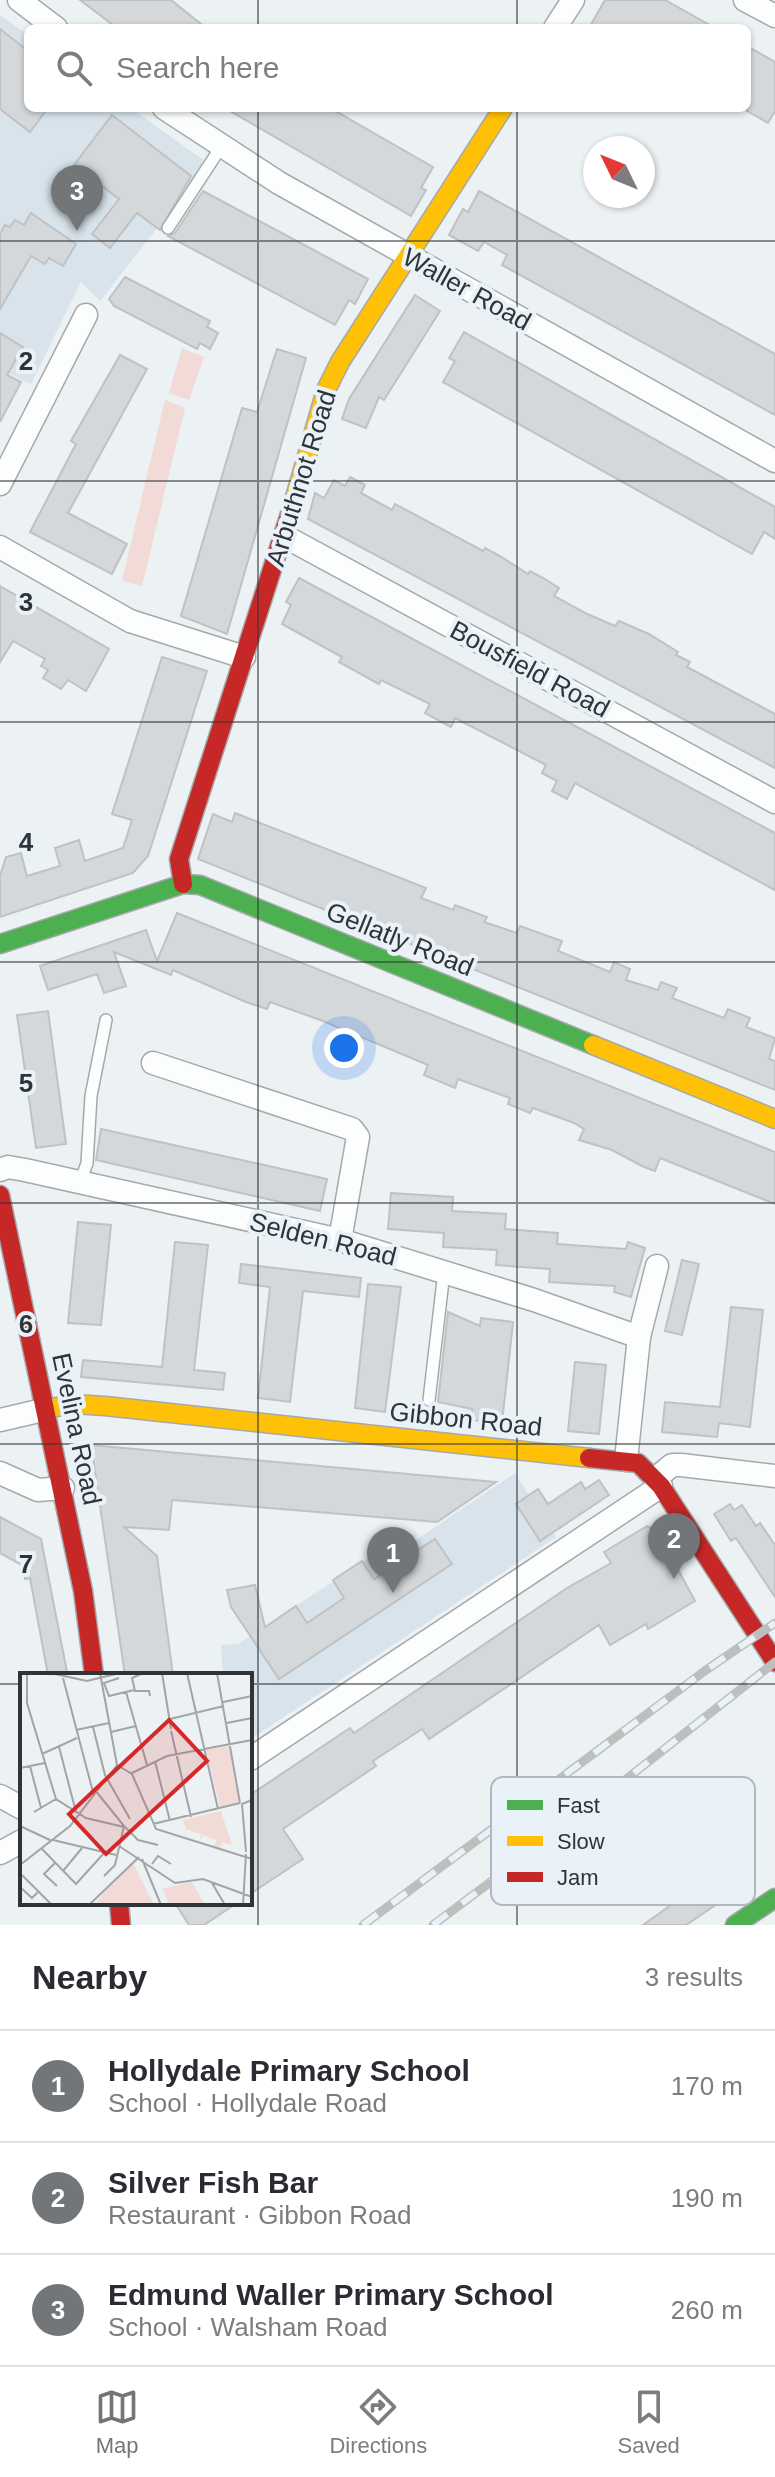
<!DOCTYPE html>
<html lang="en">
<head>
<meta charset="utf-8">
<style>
  :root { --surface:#fff; --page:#f2f2f3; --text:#2b2b33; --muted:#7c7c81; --line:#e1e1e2; --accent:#727679 }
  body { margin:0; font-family:Helvetica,sans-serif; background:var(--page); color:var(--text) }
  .compass { position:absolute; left:583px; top:136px; width:72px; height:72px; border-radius:50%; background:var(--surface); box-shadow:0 2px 6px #0004; rotate:313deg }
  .you { position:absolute; left:344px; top:1048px; width:28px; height:28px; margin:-20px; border:6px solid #fff; border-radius:50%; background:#1a73e8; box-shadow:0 0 0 12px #1a73e833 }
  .badge { display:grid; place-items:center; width:52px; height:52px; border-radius:50%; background:var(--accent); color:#fff; font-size:26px; font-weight:700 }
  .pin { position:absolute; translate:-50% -66px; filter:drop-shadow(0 2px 4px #0008) }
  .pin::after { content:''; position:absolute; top:42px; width:28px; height:24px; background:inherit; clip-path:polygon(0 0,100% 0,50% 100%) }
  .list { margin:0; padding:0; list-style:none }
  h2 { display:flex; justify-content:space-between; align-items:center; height:104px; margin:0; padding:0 32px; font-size:34px }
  h2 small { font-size:26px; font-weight:400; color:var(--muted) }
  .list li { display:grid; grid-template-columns:52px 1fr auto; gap:24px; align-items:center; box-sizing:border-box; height:112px; padding:0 32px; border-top:2px solid var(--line) }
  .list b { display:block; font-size:30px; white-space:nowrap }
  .list p { margin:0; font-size:26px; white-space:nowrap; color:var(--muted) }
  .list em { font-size:26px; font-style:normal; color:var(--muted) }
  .icon { flex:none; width:44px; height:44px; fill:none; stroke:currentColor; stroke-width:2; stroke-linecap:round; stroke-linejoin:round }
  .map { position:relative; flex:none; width:775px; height:1925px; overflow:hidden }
  .search { position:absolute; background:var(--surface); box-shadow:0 2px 6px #0004; left:24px; right:24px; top:24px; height:88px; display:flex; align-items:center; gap:20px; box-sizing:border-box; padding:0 28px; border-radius:12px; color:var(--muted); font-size:30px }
  .sheet { height:440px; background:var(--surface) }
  nav { display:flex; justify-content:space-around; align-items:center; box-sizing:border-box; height:112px; border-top:2px solid var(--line); background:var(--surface); font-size:22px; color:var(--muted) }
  nav a { display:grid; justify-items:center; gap:4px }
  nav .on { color:var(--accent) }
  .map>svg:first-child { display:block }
  .built { fill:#d8e3eb }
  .green { fill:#f2dad7 }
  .building { fill:#d5d8db; stroke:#bec2c4; stroke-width:2 }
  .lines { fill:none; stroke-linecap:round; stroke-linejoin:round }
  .lane-casing { stroke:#a6a9ab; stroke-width:14 }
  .street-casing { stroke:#a6a9ab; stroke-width:25 }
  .fast-casing { stroke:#a6a9ab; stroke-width:21 }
  .slow-casing { stroke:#a6a9ab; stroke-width:21 }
  .jam-casing { stroke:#a6a9ab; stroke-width:21 }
  .lane { stroke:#fcfdfd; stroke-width:11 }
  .street { stroke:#fcfdfd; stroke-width:22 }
  .fast { stroke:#4caf50; stroke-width:18 }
  .slow { stroke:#ffc107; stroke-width:18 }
  .jam { stroke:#c62828; stroke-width:18 }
  .rail-casing { stroke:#bdbfbf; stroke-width:9 }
  .rail { stroke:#e8f2f8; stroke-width:6; stroke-dasharray:18; stroke-linecap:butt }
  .grid { fill:none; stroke:#313437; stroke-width:2; stroke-opacity:0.55 }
  .labels { text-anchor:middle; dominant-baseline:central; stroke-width:8; stroke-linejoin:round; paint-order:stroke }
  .street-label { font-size:26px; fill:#313437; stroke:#e8f2f8 }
  .inset-road { fill:none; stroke:#a1a5a8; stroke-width:2 }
  .view { fill:#d62828; fill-opacity:0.15; stroke:#d62828; stroke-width:4 }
  .inset-edge { fill:none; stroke:#313437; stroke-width:4 }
  .key { fill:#e8f2f8; stroke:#b1b9be; stroke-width:2 }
  .key-label { font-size:22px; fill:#313437 }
  .grid-label { font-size:26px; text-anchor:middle; font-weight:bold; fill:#313437; stroke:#e8f2f8; stroke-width:8; stroke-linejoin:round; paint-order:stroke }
</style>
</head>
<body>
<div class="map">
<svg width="775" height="1925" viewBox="0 0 775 1925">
  <rect width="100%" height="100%" fill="#ecf1f4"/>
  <g class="built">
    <path d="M0 15 28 35V108H131L203 160 194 181 100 301 81 282 31 384 0 369Z"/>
    <path d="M515 1473 556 1537 252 1738 250 1675H223L221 1645 238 1644 367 1559 385 1561Z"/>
  </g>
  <g class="green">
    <path d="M182 348 204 357 189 400 169 393Z"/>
    <path d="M165 400 185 408 142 586 122 581Z"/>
  </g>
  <g class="building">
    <path d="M80 0H171L206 28H117Z"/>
    <path d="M605 0H665L715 28H589Z"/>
    <path d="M0 29 28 51V108H48L30 132 0 109Z"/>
    <path d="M747 46 775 62V111L768 123 747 111Z"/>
    <path d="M225 108H330L433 167 421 188 426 190 411 216Z"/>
    <path d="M112 115 191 176 160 230 137 213 110 248 92 234 119 199 74 165Z"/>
    <path d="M203 191 368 279 355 304 349 300 335 325 168 236 175 233Z"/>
    <path d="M479 191 775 354V415L502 265 507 255 484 242 478 251 449 235 463 209 468 212Z"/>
    <path d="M31 213 76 244 63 266 49 258 45 264 31 256 0 309V234L5 225 10 227 15 220 24 225Z"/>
    <path d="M125 277 210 321 207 327 218 333 210 349 200 343 197 349 114 306 109 299Z"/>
    <path d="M415 295 440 311 384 400 379 397 366 428 342 419 349 399Z"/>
    <path d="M464 332 775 507V539L764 532 752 554 443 382 455 361 449 358Z"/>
    <path d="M0 333 23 347 7 375 21 382 0 422Z"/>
    <path d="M277 349 306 358 227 634 181 616 242 408 257 412Z"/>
    <path d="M120 355 147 369 68 513 127 544 112 574 30 532 76 444 71 441Z"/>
    <path d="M350 477 365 485 361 493 392 510 395 504 483 551 485 548 500 556 528 574 530 571 545 579 559 588 554 596 585 613 615 626 619 621 649 634 678 652 676 655 690 662 687 667 775 714V768L308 519 315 493 324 498 334 480 345 486Z"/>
    <path d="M299 578 775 833V890L575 783 567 799 552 791 557 781 542 773 546 765 455 718 451 727 425 713 430 704 381 680 379 684 339 662 342 657 282 624 291 605 286 602Z"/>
    <path d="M0 586 109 649 86 691 68 680 61 689 43 678 48 670 41 666 45 659 13 641 0 662Z"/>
    <path d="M162 657 207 671 148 856 133 873 0 917V876L6 857 21 853 27 876 60 866 55 848 79 840 85 861 123 848 132 820 112 814Z"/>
    <path d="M235 813 426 888 421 898 453 910 455 905 487 917 484 922 517 933 520 926 562 941 558 951 610 972 614 962 630 969 626 980 658 990 661 982 677 988 672 998 724 1018 728 1009 750 1018 746 1027 775 1038 769 1059 775 1061V1090L198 859 213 814 232 822Z"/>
    <path d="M177 913 775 1152V1204L660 1158 655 1171 644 1167 612 1150 579 1140 584 1129 574 1123 533 1108 530 1113 508 1104 510 1098 458 1079 455 1088 424 1075 428 1065 323 1021 270 1002 267 1009 246 1002 173 970 171 975 114 952 126 986 104 993 97 974 48 990 40 966 146 930 157 961Z"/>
    <path d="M48 1011 66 1144 36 1148 17 1015Z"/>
    <path d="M101 1129 327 1179 320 1211 96 1160Z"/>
    <path d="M391 1193 453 1197 452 1211 506 1214 505 1229 558 1233 557 1244 626 1249 628 1242 645 1248 631 1297 614 1292 615 1286 549 1282 550 1269 496 1265 497 1250 443 1247 444 1233 388 1229Z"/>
    <path d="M78 1222 111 1225 101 1325 68 1323Z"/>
    <path d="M175 1242 208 1245 194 1370 225 1373 223 1390 81 1377 83 1360 162 1367Z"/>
    <path d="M682 1260 699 1264 682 1335 665 1331Z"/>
    <path d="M241 1264 361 1278 359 1297 303 1291 290 1402 258 1398 270 1287 239 1283Z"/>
    <path d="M368 1284 401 1287 385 1412 355 1408Z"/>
    <path d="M731 1307 763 1310 750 1427 719 1423 717 1437 662 1432 665 1402 720 1407Z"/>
    <path d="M448 1312 480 1326 481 1318 513 1322 502 1423 471 1420 472 1409 438 1402Z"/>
    <path d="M575 1362 606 1365 599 1434 568 1431Z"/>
    <path d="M91 1445 496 1482 437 1522 172 1500 169 1530 124 1527 157 1556 173 1675H125Z"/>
    <path d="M599 1480 609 1495 540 1541 516 1504 538 1489 548 1504 581 1482 585 1489Z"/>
    <path d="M730 1504 734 1510 742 1505 756 1526 760 1523 775 1545V1597L736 1538 731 1541 714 1514Z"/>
    <path d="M0 1517 41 1539 67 1672 48 1675 30 1578 25 1579 22 1565 0 1553Z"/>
    <path d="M647 1526 656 1529 695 1601 648 1629 646 1624 610 1645 599 1625 429 1739 422 1729 373 1761 376 1766 283 1829 303 1859 250 1894V1795L350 1728 354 1733 567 1588 611 1563 604 1552Z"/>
    <path d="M435 1539 452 1564 279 1679 231 1607 227 1590 255 1585 265 1627 296 1606 307 1623 344 1598 333 1580 362 1561 374 1579Z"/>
    <path d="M719 1831 751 1881 686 1925H643L717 1872 699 1844Z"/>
    <path d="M175 1903H237L204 1925H189Z"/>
  </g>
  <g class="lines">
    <defs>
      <g id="lane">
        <path d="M168 228 221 147"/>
        <path d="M80 1183 87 1163 91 1096 106 1020"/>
        <path d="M429 1400 444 1272"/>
      </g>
      <g id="street">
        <path d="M19 0 56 28"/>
        <path d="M745 0 775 16"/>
        <path d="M555 28 573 0"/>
        <path d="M164 108 279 183 775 461"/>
        <path d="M0 484 86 315"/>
        <path d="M284 536 775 802"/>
        <path d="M0 547 130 621 244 657"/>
        <path d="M153 1063 352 1129 358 1137 340 1240"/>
        <path d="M0 1170 8 1167 25 1170 340 1240 534 1300 639 1337"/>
        <path d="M0 1420 47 1409"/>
        <path d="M626 1460 639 1337 657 1266"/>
        <path d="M0 1473 38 1490 63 1488"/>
        <path d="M655 1479 672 1465H681L775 1476"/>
        <path d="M250 1759 661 1486"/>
        <path d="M0 1796 22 1808"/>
        <path d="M0 1853 22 1841"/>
      </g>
      <g id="fast">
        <path d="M0 944 183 884 200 885 593 1045"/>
        <path d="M735 1925 775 1898"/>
      </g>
      <g id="slow">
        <path d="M294 501 326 390 340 362 503 108"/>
        <path d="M593 1045 775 1119"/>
        <path d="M47 1409 72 1404 105 1406 589 1458"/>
      </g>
      <g id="jam">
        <path d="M183 884 179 859 294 501"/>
        <path d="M0 1195 83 1591 94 1675"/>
        <path d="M589 1458 638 1463 661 1486 775 1662"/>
        <path d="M119 1903 121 1925"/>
      </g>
    </defs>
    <use href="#lane" class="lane-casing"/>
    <use href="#street" class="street-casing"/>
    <use href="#fast" class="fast-casing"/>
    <use href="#slow" class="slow-casing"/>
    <use href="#jam" class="jam-casing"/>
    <use href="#lane" class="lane"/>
    <use href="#street" class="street"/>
    <use href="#fast" class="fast"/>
    <use href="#slow" class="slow"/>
    <use href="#jam" class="jam"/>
    <defs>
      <g id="rail">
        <path d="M363 1925 706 1670 775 1623"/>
        <path d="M433 1925 592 1806 775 1662"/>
      </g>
    </defs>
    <use href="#rail" class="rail-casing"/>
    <use href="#rail" class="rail"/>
  </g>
  <path class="grid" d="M258 0V28M517 0V28M258 108V1925M517 108V1925M0 241H775M0 481H775M0 722H775M0 962H775M0 1203H775M0 1444H775M0 1684H22M250 1684H775"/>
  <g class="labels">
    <g class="street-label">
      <text transform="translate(467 289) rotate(29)">Waller Road</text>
      <text transform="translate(301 478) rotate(-73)">Arbuthnot Road</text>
      <text transform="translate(530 669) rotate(28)">Bousfield Road</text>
      <text transform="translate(400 939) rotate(22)">Gellatly Road</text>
      <text transform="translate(323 1239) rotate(14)">Selden Road</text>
      <text transform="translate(466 1419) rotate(6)">Gibbon Road</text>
      <text transform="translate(77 1429) rotate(78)">Evelina Road</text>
    </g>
  </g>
  <g transform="translate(20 1673)">
    <rect width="232" height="232" fill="#ecf1f4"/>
    <path d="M209 73 219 129 200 134 186 77ZM201 138 212 172 202 169 199 177 194 175 196 167 183 162 180 170 181 161 166 156 163 147ZM113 190 134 232H75L82 222ZM172 209 185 232H150L142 216Z" fill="#f2dad7"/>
    <path class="inset-road" d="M7 0V30L36 126 66 145 104 154M30 0 67 8 100 0M80 0 97 92M123 0 112 5 115 18H129L130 23M142 0 151 56M167 0 198 136M197 0 220 130M43 5 74 123M99 5 84 10 89 23 114 17M106 19 127 92M203 29 232 23M150 46 204 33M207 50 232 45M73 54 85 102 110 146M56 57 89 50M151 58 171 144M91 59 116 53M39 74 56 139M22 81 57 65M135 88 150 148M97 92 112 101 136 156 232 186M10 93 21 135M0 95 25 90M112 100 147 83 232 67M75 117 104 153 95 192 84 203M14 139 36 126M133 151 220 130M0 153 32 168M104 153 118 167 138 172M33 167 96 182M99 173 155 210 183 206 232 224M22 176 56 211 85 179M226 179 222 131 232 127M122 186 141 232M35 190 24 201 37 213M132 191 138 183 151 191M0 192 50 153 97 92M43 198 62 175M2 202 32 232M192 210 205 232M0 214 12 225 19 218M69 232 119 184M223 232 226 181"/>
    <path class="view" d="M149 47 187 88 86 181 49 141Z"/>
    <rect width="232" height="232" class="inset-edge"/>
  </g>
  <rect x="491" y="1777" width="264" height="128" rx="12" class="key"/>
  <rect x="507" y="1800" width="36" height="10" fill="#4caf50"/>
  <rect x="507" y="1836" width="36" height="10" fill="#ffc107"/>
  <rect x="507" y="1872" width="36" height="10" fill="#c62828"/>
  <g class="key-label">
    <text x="557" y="1813">Fast</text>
    <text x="557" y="1849">Slow</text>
    <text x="557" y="1885">Jam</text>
  </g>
  <g class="grid-label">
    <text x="26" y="370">2</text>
    <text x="26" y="611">3</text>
    <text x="26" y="851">4</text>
    <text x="26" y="1092">5</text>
    <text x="26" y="1333">6</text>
    <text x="26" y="1573">7</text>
  </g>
</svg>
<svg class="compass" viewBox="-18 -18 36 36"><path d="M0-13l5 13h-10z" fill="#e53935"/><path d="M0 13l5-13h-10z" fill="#7c7c81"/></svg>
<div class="you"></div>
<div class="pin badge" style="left:393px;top:1593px">1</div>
<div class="pin badge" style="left:674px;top:1579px">2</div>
<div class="pin badge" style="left:77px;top:231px">3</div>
<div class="search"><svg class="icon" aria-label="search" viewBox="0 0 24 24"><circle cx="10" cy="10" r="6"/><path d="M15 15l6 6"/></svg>Search here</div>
</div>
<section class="sheet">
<h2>Nearby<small>3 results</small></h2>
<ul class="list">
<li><span class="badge">1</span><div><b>Hollydale Primary School</b><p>School · Hollydale Road</p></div><em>170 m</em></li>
<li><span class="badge">2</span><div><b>Silver Fish Bar</b><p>Restaurant · Gibbon Road</p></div><em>190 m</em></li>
<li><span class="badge">3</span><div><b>Edmund Waller Primary School</b><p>School · Walsham Road</p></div><em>260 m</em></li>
</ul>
</section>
<nav>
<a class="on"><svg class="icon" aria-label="map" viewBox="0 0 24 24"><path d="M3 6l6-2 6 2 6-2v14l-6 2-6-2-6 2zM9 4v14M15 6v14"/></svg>Map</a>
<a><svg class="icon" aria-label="directions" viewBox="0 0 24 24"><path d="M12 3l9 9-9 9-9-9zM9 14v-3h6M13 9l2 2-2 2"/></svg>Directions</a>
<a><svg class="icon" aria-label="saved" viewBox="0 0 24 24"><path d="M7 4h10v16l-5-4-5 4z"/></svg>Saved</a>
</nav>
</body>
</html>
